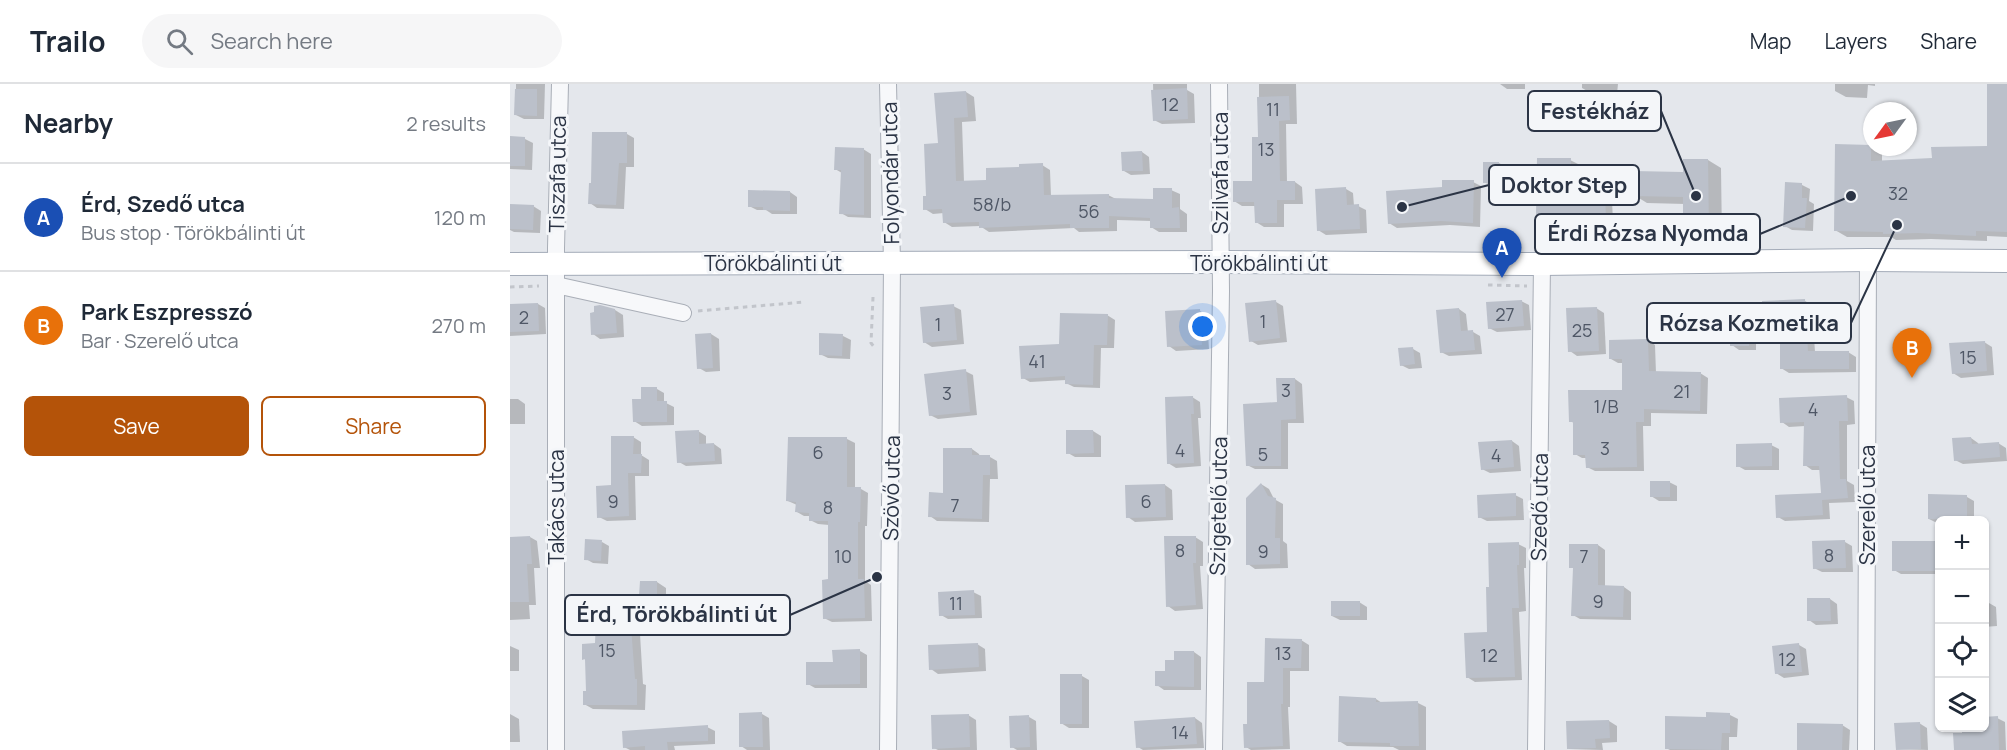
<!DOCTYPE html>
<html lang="en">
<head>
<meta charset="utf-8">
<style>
  :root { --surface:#fff; --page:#f6f6f7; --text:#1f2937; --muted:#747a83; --line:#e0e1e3; --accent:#b45309 }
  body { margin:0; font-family:Manrope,sans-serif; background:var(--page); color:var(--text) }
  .controls { position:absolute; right:18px; bottom:18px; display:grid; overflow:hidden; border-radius:9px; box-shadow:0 2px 4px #0004 }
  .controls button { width:54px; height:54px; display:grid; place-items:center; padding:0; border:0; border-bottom:2px solid var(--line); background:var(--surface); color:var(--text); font:30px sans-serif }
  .compass { position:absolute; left:1353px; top:18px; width:54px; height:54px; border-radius:50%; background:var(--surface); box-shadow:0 2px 4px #0004; rotate:237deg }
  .you { position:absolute; left:693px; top:243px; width:21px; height:21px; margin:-15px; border:4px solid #fff; border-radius:50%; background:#1a73e8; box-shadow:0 0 0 9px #1a73e833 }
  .badge { display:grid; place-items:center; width:39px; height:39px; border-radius:50%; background:var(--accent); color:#fff; font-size:20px; font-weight:700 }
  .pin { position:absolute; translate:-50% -50px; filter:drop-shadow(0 2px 3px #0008) }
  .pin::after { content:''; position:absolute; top:32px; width:21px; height:18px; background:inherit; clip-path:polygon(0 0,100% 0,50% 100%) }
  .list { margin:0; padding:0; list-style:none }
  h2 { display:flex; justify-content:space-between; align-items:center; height:78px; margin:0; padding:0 24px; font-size:26px }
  h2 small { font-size:20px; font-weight:400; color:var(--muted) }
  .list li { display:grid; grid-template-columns:39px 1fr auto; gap:18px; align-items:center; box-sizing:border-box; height:108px; padding:0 24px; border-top:2px solid var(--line) }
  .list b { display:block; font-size:22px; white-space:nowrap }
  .list p { margin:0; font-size:20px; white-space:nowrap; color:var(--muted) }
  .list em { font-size:20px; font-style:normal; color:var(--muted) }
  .actions { display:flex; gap:12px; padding:18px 24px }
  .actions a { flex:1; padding:14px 0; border:2px solid var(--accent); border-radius:9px; text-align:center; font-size:21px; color:var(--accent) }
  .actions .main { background:var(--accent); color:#fff }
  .icon { flex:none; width:33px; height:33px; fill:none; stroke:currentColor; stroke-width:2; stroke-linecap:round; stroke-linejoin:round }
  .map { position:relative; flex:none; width:1497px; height:666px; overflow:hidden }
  header { display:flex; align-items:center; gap:36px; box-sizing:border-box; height:84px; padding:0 30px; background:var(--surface); border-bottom:2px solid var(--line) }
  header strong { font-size:28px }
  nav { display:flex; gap:33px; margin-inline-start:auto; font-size:21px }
  .search { width:420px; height:54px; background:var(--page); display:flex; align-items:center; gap:15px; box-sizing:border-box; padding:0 21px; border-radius:33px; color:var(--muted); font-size:22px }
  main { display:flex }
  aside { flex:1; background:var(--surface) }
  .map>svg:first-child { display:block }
  .shadow { fill:#0003 }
  .building { fill:#bbc0ca }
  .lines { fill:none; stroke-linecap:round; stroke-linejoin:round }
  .minor-casing { stroke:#a9aeb7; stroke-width:18 }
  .major-casing { stroke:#a3abb8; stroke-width:24 }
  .path { stroke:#c2c5cb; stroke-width:3; stroke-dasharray:4.5 4.5; stroke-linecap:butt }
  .minor { stroke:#f7f8fa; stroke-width:16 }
  .major { stroke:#fff; stroke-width:22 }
  .labels { text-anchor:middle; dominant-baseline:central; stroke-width:6; stroke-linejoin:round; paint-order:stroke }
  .number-label { font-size:18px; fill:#4f5766 }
  .street-label { font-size:21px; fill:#2b3445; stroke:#f4f6f9 }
  .leader { fill:none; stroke:#2b3445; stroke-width:2 }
  .callout-dot { fill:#2b3445; stroke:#f4f6f9; stroke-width:2 }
  .callout { fill:#f4f6f9; stroke:#2b3445; stroke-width:2 }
  .callout-label { font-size:22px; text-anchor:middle; font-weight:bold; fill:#2b3445 }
</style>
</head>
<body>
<header>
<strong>Trailo</strong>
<div class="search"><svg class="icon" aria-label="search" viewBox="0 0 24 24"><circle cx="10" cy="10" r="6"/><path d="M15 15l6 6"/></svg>Search here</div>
<nav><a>Map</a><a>Layers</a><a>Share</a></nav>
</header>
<main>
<aside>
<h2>Nearby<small>2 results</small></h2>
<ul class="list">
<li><span class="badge" style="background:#1a4fb4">A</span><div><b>Érd, Szedő utca</b><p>Bus stop · Törökbálinti út</p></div><em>120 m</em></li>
<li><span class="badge" style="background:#e8710a">B</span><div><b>Park Eszpresszó</b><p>Bar · Szerelő utca</p></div><em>270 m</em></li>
</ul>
<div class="actions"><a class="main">Save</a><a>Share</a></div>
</aside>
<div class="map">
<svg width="1497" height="666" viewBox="0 0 1497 666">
  <rect width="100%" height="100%" fill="#e4e7ec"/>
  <g class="shadow">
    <path d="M6 0H35L34 35H14L6 31Z"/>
    <path d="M643 0H677V6L684 10 685 39 652 40 644 36Z"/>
    <path d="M749 0H786L787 40H776L777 98H785L792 103 793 120H774V143H754L746 138V122H732L724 117 744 98 749 54Z"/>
    <path d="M990 0H1015V5H997Z"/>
    <path d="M1072 0H1108L1107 10 1079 8 1072 4Z"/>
    <path d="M1325 0H1365V2L1358 1 1357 14 1336 13 1325 7Z"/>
    <path d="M1478 0H1497V153L1477 152V157L1421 155 1386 156 1381 153H1337L1325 146 1360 62 1372 69V78L1423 76 1478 63Z"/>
    <path d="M456 8 464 13 466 37 452 38 454 98 478 97 532 81 540 86 541 112 598 111 606 115 645 117 661 106 670 110V125L677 130V148H649L641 143V137L607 136V147L569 148 564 144 479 148 470 142 442 143 434 138V129L423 130 415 125 429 61Z"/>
    <path d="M117 50 124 54V83H116L114 125 87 124 80 119Z"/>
    <path d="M0 54 15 55 23 59 22 86 0 85Z"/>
    <path d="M353 65 361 70V134L338 133 331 129 332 89 325 85Z"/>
    <path d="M632 68 639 73 640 90 621 91 614 87Z"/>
    <path d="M1060 76 1068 80V114L1095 113 1102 117 1103 137 1035 135 1027 131Z"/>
    <path d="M1198 76 1211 84 1212 155H1188L1175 147V120L1137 119 1124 111 1174 90Z"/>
    <path d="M989 79 1004 88V106H990L974 98Z"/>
    <path d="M963 98 971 102 970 143 940 141 887 144 879 139 933 105Z"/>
    <path d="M1277 100 1292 101 1300 105 1299 117 1304 120 1303 147 1282 146 1275 142Z"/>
    <path d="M836 105 843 109 844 122H848L856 126 857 149 816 151 808 146Z"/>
    <path d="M280 108 287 113V130H262L256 126H247L239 122Z"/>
    <path d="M0 122H23L31 127 30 149 4 148 0 146Z"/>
    <path d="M1011 217 1019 221 1021 246 987 248 979 244Z"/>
    <path d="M1295 217 1302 221 1305 268H1338L1346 273V288L1279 289 1271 284V248L1262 249 1255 244Z"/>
    <path d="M766 218 773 222 777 258 748 261 741 257Z"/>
    <path d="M28 220 35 224 36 250 0 252V221Z"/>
    <path d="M443 222 451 226 454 260 422 263 414 258Z"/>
    <path d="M1086 224 1094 229 1096 270 1067 272 1060 267Z"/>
    <path d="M949 225 956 230 958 248H963L970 252 972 270 939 272 931 268Z"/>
    <path d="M105 226 113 231 114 253 90 255 83 250Z"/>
    <path d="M690 227 697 231 699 265 666 267 659 262Z"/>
    <path d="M597 231 605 236 604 264H591L590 304 564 303 556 299V296L520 298 513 294 551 261Z"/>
    <path d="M1239 246 1246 250V266H1229L1222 261Z"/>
    <path d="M201 250 209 255 210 287 196 288 189 284Z"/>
    <path d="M311 251 333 252 341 256 340 275 318 274 310 270Z"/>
    <path d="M1138 256 1145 261 1146 289H1190L1198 294 1197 330 1141 329V342H1133L1134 387H1085L1077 383V374H1072L1065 370 1064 339 1060 337 1114 308 1113 279H1108L1101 275Z"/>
    <path d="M1474 258 1482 263 1484 291 1451 294 1443 289Z"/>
    <path d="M903 265 910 269 912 284 899 285 891 281Z"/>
    <path d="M455 287 463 291 467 331 428 335 420 331Z"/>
    <path d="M785 295 792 300 794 339H778V385H745L737 381 768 320Z"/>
    <path d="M147 305 154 309V318L164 323V341L132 342 124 337 133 317Z"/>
    <path d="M682 313 690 318 691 334H688L691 382 666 384 658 379Z"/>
    <path d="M1336 313 1344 317 1345 340 1337 341V397L1344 401 1345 418 1319 419 1320 435 1275 437 1268 433 1312 410 1311 386H1302L1295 381V342L1279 343 1272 338Z"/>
    <path d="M0 315H8L15 320V340H0Z"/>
    <path d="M188 347 196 352V361L204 360 211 365 212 380 176 382 169 378Z"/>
    <path d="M583 347 591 352V373H565L558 369 557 348Z"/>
    <path d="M123 353 131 358V371L139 376V392H125L126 436 97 437 89 433Z"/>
    <path d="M1461 354 1468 359 1469 361 1488 359 1496 364 1497 377 1453 380 1445 376Z"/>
    <path d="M337 355 345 359V404L351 405 358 409 357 442H355V497L361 501 362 537 322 538 314 534 319 497V441L308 440 300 436V432H294L287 428V421L278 417Z"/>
    <path d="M1002 357 1009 362 1011 387 980 389 972 385Z"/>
    <path d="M1261 361 1269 365V386H1235L1228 382Z"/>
    <path d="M462 365 469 370 470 373H480L487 377 488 395H480L479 438 427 437 420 432Z"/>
    <path d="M1159 398 1167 402V417H1149L1141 412Z"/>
    <path d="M751 400 759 405 764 415 773 420V457L777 460 778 484 745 485 738 480Z"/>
    <path d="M655 401 662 406 663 436 625 438 618 433Z"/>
    <path d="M1005 411 1013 415 1014 436 977 437 969 433Z"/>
    <path d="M1457 413 1464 417V436H1430V439H1427L1419 435Z"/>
    <path d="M20 453 27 457 30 484H24L26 521H19L20 535 0 536V454Z"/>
    <path d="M685 453 693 458V482H690L693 525 665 527 658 522Z"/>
    <path d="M92 458 99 462 98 480 83 479 76 475Z"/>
    <path d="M1335 458 1342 462 1343 488H1312L1304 484Z"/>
    <path d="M1427 458 1430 459V490H1391L1384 486Z"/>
    <path d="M1008 460 1016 464V484H1014L1016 527 1009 528 1012 596 965 598 957 593 979 549 981 505Z"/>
    <path d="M1088 461 1095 466V503H1114L1121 508V536L1070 535 1063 531Z"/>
    <path d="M131 498H147L156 504V533H129L133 600 136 601 135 626 83 625 74 620 77 609V576L74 575 131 514Z"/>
    <path d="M463 508 471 512 472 534 438 535 431 531Z"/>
    <path d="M1320 515 1327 520 1328 540 1306 541 1299 536Z"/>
    <path d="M849 518 857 523V536H830L822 532Z"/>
    <path d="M1474 519H1479L1486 523 1487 542 1474 543Z"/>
    <path d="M791 556 799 561V587H780V623H778L780 665 741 666 736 663 738 642 756 600Z"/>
    <path d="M467 560 475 565 476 587 428 590 421 585Z"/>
    <path d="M1289 561 1296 565 1299 591 1274 594 1266 589Z"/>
    <path d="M0 562 9 566V587H0Z"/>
    <path d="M350 567 357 571V604H305L298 600 324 580Z"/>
    <path d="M684 568 691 573V606H654L647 601 665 577Z"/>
    <path d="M572 592 579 596V644H559L551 639Z"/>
    <path d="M866 615 872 619H908L916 623V666H889L883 663 837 662 829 657Z"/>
    <path d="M0 630 9 635 10 658H0Z"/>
    <path d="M252 630 259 634 260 666H237L231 662Z"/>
    <path d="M1198 630 1220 631 1228 635 1227 653H1219V666H1160L1156 664 1198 635Z"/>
    <path d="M458 631 466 636 467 666H428L424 664Z"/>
    <path d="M519 633 526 637 527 666H507L502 663Z"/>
    <path d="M685 634 692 639 694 664 633 666 628 663Z"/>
    <path d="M1487 634 1495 638 1496 666H1445L1454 650V644H1474Z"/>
    <path d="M1099 637 1107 642V658L1092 659 1093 666 1059 665 1058 639Z"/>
    <path d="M1409 639 1417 644 1418 666 1387 665Z"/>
    <path d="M1332 641 1340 646 1339 666H1289Z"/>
    <path d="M197 643 205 647V660L164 662 165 666H120L114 663Z"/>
  </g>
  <g class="building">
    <path d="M1477 0H1497V148L1466 147V152L1408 149 1373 150V148L1324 147 1325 60 1361 61V77L1422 74 1421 63 1477 62Z"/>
    <path d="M677 4 678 35 643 37 641 6Z"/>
    <path d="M5 5H27V32L4 31Z"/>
    <path d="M456 7 458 33 444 34 446 97 476 96V84L509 83V80L533 79 534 111 599 110V114L643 115V104H662V124L669 123 670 144H640V134L599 132V144H560V140L469 144V138L433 139 432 125 413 126V112H416L414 60 428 59 424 9Z"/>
    <path d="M779 12 780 36 769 37 770 97H785V116H767V139H745L744 118H723V97H742V53H748L747 13Z"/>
    <path d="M82 48H117V79H109L106 121 78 120 79 99H81Z"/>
    <path d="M0 52 15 53V82H0Z"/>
    <path d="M325 63 354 64V131L329 130 331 86H324Z"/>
    <path d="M632 67 633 87H612L611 68Z"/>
    <path d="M1027 74H1061L1060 112 1095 111 1096 134 1026 131Z"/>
    <path d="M1173 75H1198L1199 148H1173V113L1123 112V87L1173 88Z"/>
    <path d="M973 78H989V98L973 99Z"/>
    <path d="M932 96H964L963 139 931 137 878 140 876 107 932 103Z"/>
    <path d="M1275 98 1292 99V114H1297L1295 144 1273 143Z"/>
    <path d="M836 103 837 121 849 120 850 145 807 147 805 105Z"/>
    <path d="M238 106 280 107V127L253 126V123H238Z"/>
    <path d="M0 120 24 121 23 146 0 145Z"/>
    <path d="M1295 215 1298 267H1339V285H1270V245H1253L1252 217Z"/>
    <path d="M766 216 770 254 739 258 735 219Z"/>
    <path d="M1012 216 1014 242 978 245 976 218Z"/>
    <path d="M28 219 29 247 0 248V220Z"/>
    <path d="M444 220 447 256 413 259 410 223Z"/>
    <path d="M90 221 105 225 107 249 81 251 80 229 84 228V222Z"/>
    <path d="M1087 223 1089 267 1058 268 1056 224Z"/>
    <path d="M949 224 951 247 963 246 965 266 930 269 926 226Z"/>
    <path d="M690 225 692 261 657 263 655 227Z"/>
    <path d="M550 229 598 230 597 261H584L583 301 555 300V292L511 295 509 262 549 260Z"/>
    <rect x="1220" y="244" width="19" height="18"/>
    <path d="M201 249 203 284 187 285 185 250Z"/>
    <path d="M309 249 333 250 332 272 309 271Z"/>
    <path d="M1138 255 1139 287 1191 288 1190 327 1134 325V338H1126L1127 383 1076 384 1075 371H1063V338H1059L1058 306H1112V275H1099V256Z"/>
    <path d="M1475 257 1477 287 1442 290 1439 259Z"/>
    <path d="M903 263 905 280 890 282 888 264Z"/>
    <path d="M456 285 460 328 419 332 414 290Z"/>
    <path d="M766 294H785L786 335 771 336V382H736L733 320 767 318Z"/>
    <path d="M131 303H147V317H157V338H123L122 315H131Z"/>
    <path d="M1337 311 1338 337H1329L1330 395H1336L1338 414 1312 416 1313 431 1266 434 1265 411 1311 409 1309 382H1293L1294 338 1270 339 1269 314Z"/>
    <path d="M683 312 684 330H681L684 379 657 380 655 313Z"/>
    <path d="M189 346V360L204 359 205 377 167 379 165 347Z"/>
    <path d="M556 346H583L584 369 556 370Z"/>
    <path d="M101 352H124L123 370H132L131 389H118L119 432 87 434 86 402 101 401Z"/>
    <path d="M278 353H337V403H351L350 438H348V495H354L355 534 313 535 312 496 318 495V437H299V429L285 428 286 418 276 417Z"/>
    <path d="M1461 353 1462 360 1489 358 1490 373 1444 377 1442 354Z"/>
    <path d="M1002 356 1004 383 971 386 968 358Z"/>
    <path d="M1262 359V382L1226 383V360Z"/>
    <path d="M433 364H462V371H480V391H473L472 435 418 433 419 408 433 409Z"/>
    <rect x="1140" y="397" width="20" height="16"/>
    <path d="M751 399 758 412 766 414 765 454H770V480L736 481V414Z"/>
    <path d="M655 400 656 433 616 434 615 401Z"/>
    <path d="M1006 409V432L968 434 967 411Z"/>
    <path d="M1418 410 1457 411V436L1418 435Z"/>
    <path d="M20 452 22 480H17L19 518H0V453Z"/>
    <path d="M654 452H686V479H683L686 521 656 523Z"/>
    <path d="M75 455 92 456 91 477 74 476Z"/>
    <path d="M1335 456 1336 484 1303 485 1302 457Z"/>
    <path d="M1382 457H1428L1430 487H1382Z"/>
    <path d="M1009 458V481H1007L1009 524H1002L1005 593 956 594 954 549 977 548 976 503H979L978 459Z"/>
    <path d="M1059 460H1088V501L1114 502 1113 533 1061 532 1063 484H1059Z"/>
    <path d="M130 497H147V529H120L125 595H127V621H73V607H76L75 575 72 576V560L85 559 87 512H129Z"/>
    <path d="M464 506 465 531 429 532 428 508Z"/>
    <path d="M1297 514H1320L1321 537H1297Z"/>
    <rect x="821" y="517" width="29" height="15"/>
    <path d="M755 554 792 555 791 584H773V620H771L773 662 734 664 733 640H737V598H754Z"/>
    <path d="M468 559 469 583 419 586 418 561Z"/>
    <path d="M1289 559 1292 588 1265 590 1262 562Z"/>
    <path d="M350 565V600L296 601V578H323L322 566Z"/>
    <path d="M664 567H684V603L645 602V587H655V576H664Z"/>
    <rect x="550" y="590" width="22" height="50"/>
    <path d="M829 612 866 614V618L908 617 909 662H880V659L828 658Z"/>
    <path d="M252 628 253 663H229V629Z"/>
    <path d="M1196 628 1220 629V649H1212L1211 666 1155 665V632L1196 633Z"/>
    <path d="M459 630 460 663 422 665 421 631Z"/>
    <path d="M519 631 520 663 500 664 499 632Z"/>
    <path d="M1488 632 1489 666H1444L1443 649H1452V644H1474V633Z"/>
    <path d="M685 633 687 660 626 664 624 637Z"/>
    <path d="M1099 636 1100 654 1085 655 1086 664 1057 665 1056 637Z"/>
    <path d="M1410 638 1411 665 1386 666 1384 639Z"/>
    <path d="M1287 639 1333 640 1332 666H1287Z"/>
    <path d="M198 641V657L157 658 158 666H135V662L113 664 112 647Z"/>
  </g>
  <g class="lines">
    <defs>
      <g id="minor">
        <path d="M378 0 382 179 378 666"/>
        <path d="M46 201 173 229"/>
        <path d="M46 666V164L50 0"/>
        <path d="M704 666 711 207 709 0"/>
        <path d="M1026 666 1032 180"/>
        <path d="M1356 666 1358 176"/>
      </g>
      <path id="major" d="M0 180 711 178 1032 180 1358 176 1497 177"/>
    </defs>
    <use href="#minor" class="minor-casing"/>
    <use href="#major" class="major-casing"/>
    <g class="path">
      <path d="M978 201 1017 202"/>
      <path d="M0 203 29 202"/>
      <path d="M363 213 361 259 365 264"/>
      <path d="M188 227 294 218"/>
    </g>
    <use href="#minor" class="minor"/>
    <use href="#major" class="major"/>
  </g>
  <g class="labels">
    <g class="number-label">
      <text x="660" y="20">12</text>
      <text x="763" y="25">11</text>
      <text x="756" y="65">13</text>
      <text x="1388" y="109">32</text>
      <text x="482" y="120">58/b</text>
      <text x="579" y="127">56</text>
      <text x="995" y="230">27</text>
      <text x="14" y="233">2</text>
      <text x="753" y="237">1</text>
      <text x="428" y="240">1</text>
      <text x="1072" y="246">25</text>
      <text x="1458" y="273">15</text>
      <text x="527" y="277">41</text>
      <text x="776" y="306">3</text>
      <text x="1172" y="307">21</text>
      <text x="437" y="309">3</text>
      <text x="1096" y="322">1/B</text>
      <text x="1303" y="325">4</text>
      <text x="1095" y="364">3</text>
      <text x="670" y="366">4</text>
      <text x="308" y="368">6</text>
      <text x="753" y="370">5</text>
      <text x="986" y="371">4</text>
      <text x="103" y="417">9</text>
      <text x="636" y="417">6</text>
      <text x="445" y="421">7</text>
      <text x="318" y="423">8</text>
      <text x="670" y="466">8</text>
      <text x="753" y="467">9</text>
      <text x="1319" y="471">8</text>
      <text x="333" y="472">10</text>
      <text x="1074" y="472">7</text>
      <text x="1088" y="517">9</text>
      <text x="446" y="519">11</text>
      <text x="97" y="566">15</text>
      <text x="773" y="569">13</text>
      <text x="979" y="571">12</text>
      <text x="1277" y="575">12</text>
      <text x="670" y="648">14</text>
    </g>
    <g class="street-label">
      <text transform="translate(380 89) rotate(-91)">Folyondár utca</text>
      <text transform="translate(710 89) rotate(-90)">Szilvafa utca</text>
      <text transform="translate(47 90) rotate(-89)">Tiszafa utca</text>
      <text x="263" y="179">Törökbálinti út</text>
      <text x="749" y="179">Törökbálinti út</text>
      <text transform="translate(381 404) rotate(-89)">Szövő utca</text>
      <text transform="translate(1357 421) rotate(-90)">Szerelő utca</text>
      <text transform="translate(708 422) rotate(-89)">Szigetelő utca</text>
      <text transform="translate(46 423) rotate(-90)">Takács utca</text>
      <text transform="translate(1029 423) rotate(-89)">Szedő utca</text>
    </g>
  </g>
  <path class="leader" d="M1186 112L1151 27M892 123L979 101M1341 112L1250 150M1387 141L1341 239M367 493L280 531"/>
  <g class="callout-dot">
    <circle cx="1186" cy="112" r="6"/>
    <circle cx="892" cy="123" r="6"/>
    <circle cx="1341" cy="112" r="6"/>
    <circle cx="1387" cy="141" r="6"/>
    <circle cx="367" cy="493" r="6"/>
  </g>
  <g class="callout">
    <rect x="1018" y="7" width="133" height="40" rx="6"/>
    <rect x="979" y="81" width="150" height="40" rx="6"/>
    <rect x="1025" y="130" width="225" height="40" rx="6"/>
    <rect x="1137" y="219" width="204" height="40" rx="6"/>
    <rect x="55" y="511" width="225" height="40" rx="6"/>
  </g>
  <g class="callout-label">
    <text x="1085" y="35">Festékház</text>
    <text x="1054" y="109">Doktor Step</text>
    <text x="1138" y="157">Érdi Rózsa Nyomda</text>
    <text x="1239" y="247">Rózsa Kozmetika</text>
    <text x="167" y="538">Érd, Törökbálinti út</text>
  </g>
</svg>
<div class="controls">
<button>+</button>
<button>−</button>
<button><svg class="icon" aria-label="locate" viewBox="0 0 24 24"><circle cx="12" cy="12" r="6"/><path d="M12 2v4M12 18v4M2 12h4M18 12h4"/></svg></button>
<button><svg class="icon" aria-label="layers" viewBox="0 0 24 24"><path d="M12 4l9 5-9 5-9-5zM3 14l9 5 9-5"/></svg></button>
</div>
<svg class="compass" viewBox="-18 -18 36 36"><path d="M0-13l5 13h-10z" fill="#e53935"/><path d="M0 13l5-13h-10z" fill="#747a83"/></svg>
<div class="you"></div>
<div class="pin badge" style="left:992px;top:194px;background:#1a4fb4">A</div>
<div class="pin badge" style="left:1402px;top:294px;background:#e8710a">B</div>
</div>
</main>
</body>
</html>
